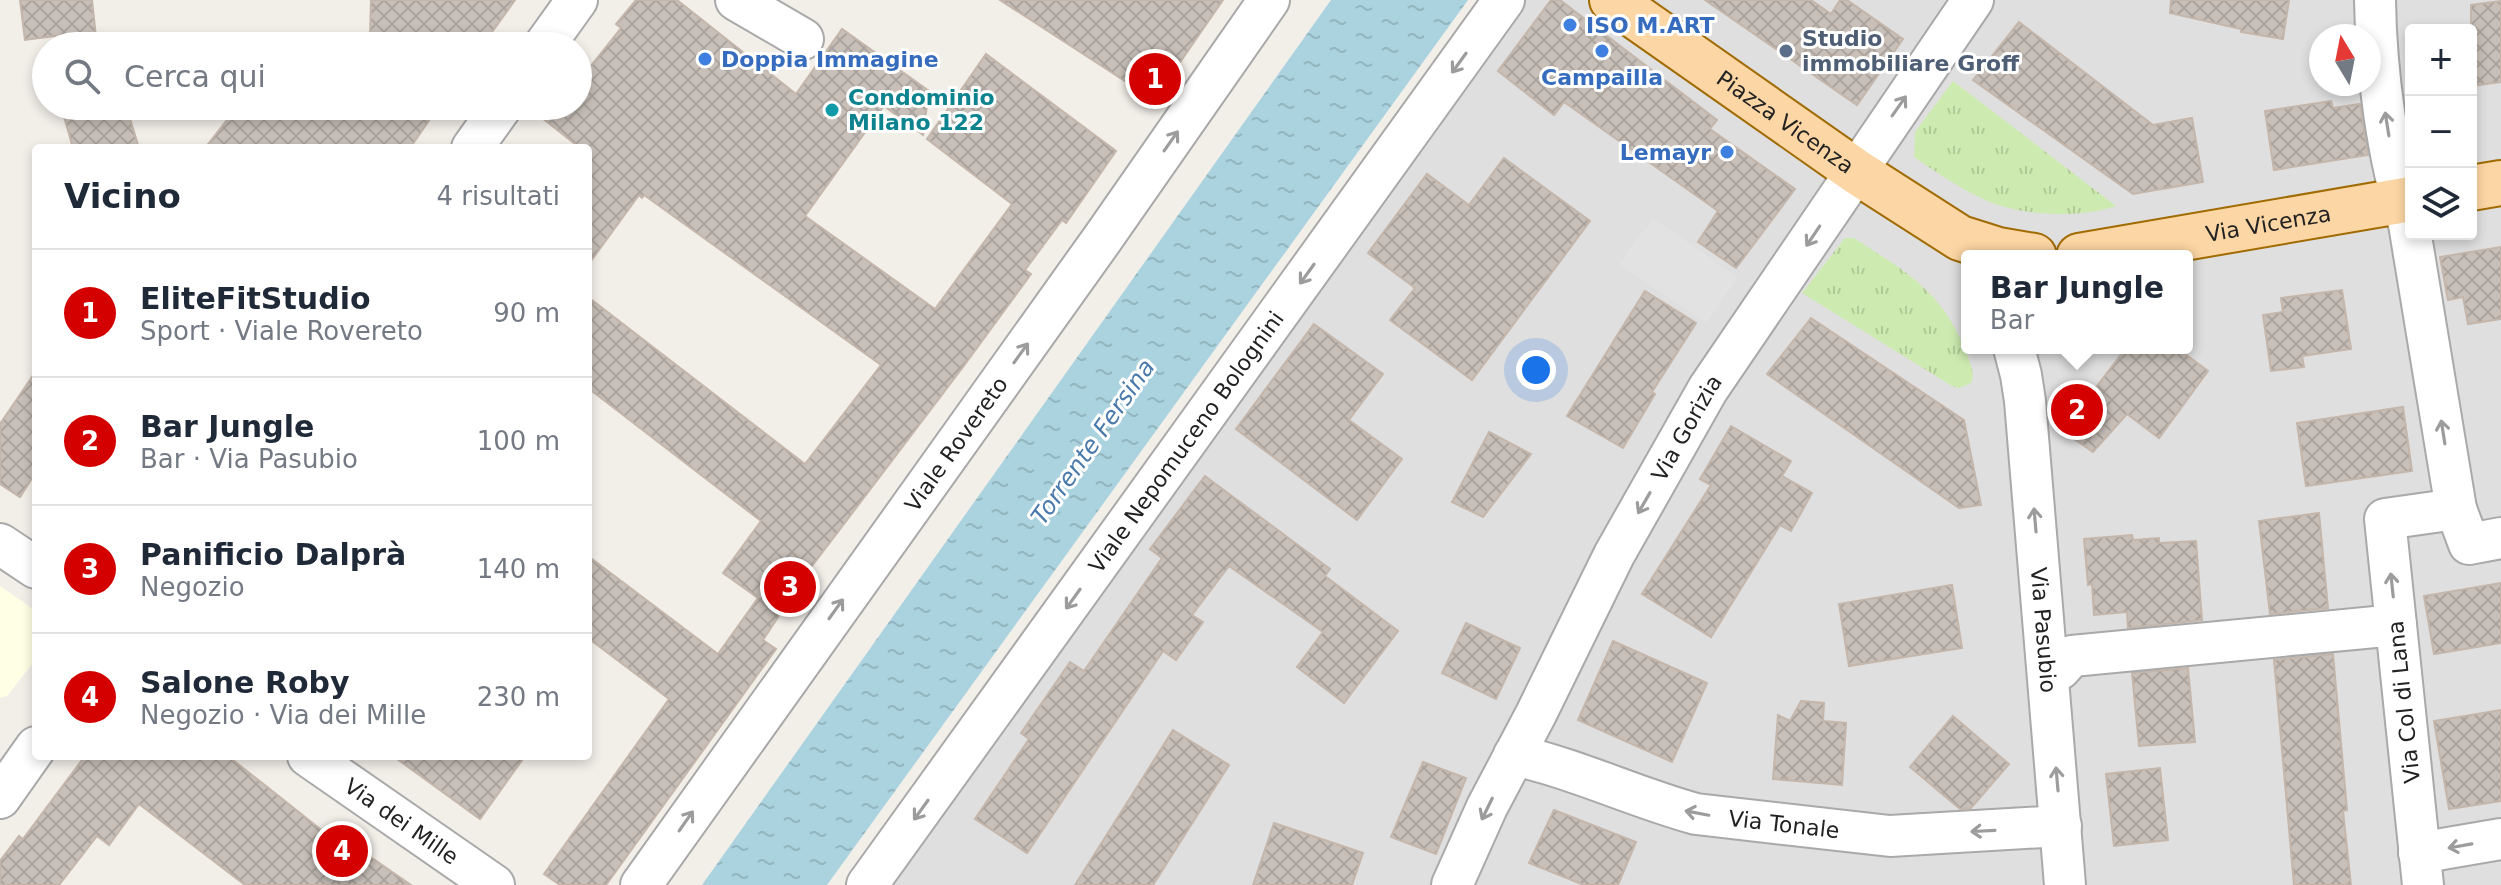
<!DOCTYPE html>
<html lang="it">
<head>
<meta charset="utf-8">
<style>
  :root { --surface:#fff; --page:#f6f6f7; --text:#1f2937; --muted:#747a83; --line:#e0e1e3; --accent:#d40000 }
  body { margin:0; font-family:"DejaVu Sans",sans-serif; background:var(--page); color:var(--text) }
  .controls { position:absolute; right:24px; top:24px; display:grid; overflow:hidden; border-radius:8px; box-shadow:0 4px 12px #0003 }
  .controls button { width:72px; height:72px; display:grid; place-items:center; padding:0; border:0; border-bottom:2px solid var(--line); background:var(--surface); color:var(--text); font:40px sans-serif }
  .compass { position:absolute; left:2309px; top:24px; width:72px; height:72px; border-radius:50%; background:var(--surface); box-shadow:0 4px 12px #0003; rotate:350deg }
  .you { position:absolute; left:1536px; top:370px; width:28px; height:28px; margin:-20px; border:6px solid #fff; border-radius:50%; background:#1a73e8; box-shadow:0 0 0 12px #1a73e833 }
  .badge { display:grid; place-items:center; width:52px; height:52px; border-radius:50%; background:var(--accent); color:#fff; font-size:26px; font-weight:700 }
  .pin { position:absolute; translate:-50% -50%; border:4px solid #fff; box-shadow:0 2px 8px #0006 }
  .popup { position:absolute; left:1961px; top:250px; width:232px; height:104px; box-sizing:border-box; display:grid; place-content:center; border-radius:8px; background:var(--surface); filter:drop-shadow(0 2px 6px #0005); font-size:26px; white-space:nowrap; color:var(--muted) }
  .popup b { font-size:30px; color:var(--text) }
  .popup::after { content:''; position:absolute; left:50%; top:100%; margin-left:-16px; border:16px solid transparent; border-top-color:var(--surface) }
  .list { margin:0; padding:0; list-style:none }
  h2 { display:flex; justify-content:space-between; align-items:center; height:104px; margin:0; padding:0 32px; font-size:34px }
  h2 small { font-size:26px; font-weight:400; color:var(--muted) }
  .list li { display:grid; grid-template-columns:52px 1fr auto; gap:24px; align-items:center; box-sizing:border-box; height:128px; padding:0 32px; border-top:2px solid var(--line) }
  .list b { display:block; font-size:30px; white-space:nowrap }
  .list p { margin:0; font-size:26px; white-space:nowrap; color:var(--muted) }
  .list em { font-size:26px; font-style:normal; color:var(--muted) }
  .icon { flex:none; width:44px; height:44px; fill:none; stroke:currentColor; stroke-width:2; stroke-linecap:round; stroke-linejoin:round }
  .map { position:relative; flex:none; width:2501px; height:885px; overflow:hidden }
  .search { position:absolute; background:var(--surface); box-shadow:0 4px 12px #0003; left:32px; top:32px; width:560px; height:88px; display:flex; align-items:center; gap:20px; box-sizing:border-box; padding:0 28px; border-radius:44px; color:var(--muted); font-size:30px }
  .panel { position:absolute; background:var(--surface); box-shadow:0 4px 12px #0003; left:32px; top:144px; width:560px; height:616px; border-radius:8px }
  .map>svg:first-child { display:block }
  .residential { fill:#e0dfdf; fill-rule:evenodd }
  .education { fill:#ffffe5 }
  .grass { fill:url(#grass-tufts) }
  .parking { fill:#e2e2e2 }
  .water { fill:url(#water-ripples) }
  .building { fill:url(#building-cross-hatch); stroke:#c4b6ab; stroke-width:2 }
  .lines { fill:none; stroke-linecap:round; stroke-linejoin:round }
  .minor-casing { stroke:#a9a9a9; stroke-width:44 }
  .major-casing { stroke:#a06b00; stroke-width:48 }
  .minor { stroke:#fff; stroke-width:40 }
  .major { stroke:#fcd6a4; stroke-width:44 }
  .oneway { stroke:#9c9c9c }
  .shop-dot { fill:#3f7fe0; stroke:#fff; stroke-width:3 }
  .service-dot { fill:#5c6f8a; stroke:#fff; stroke-width:3 }
  .culture-dot { fill:#0f9aa8; stroke:#fff; stroke-width:3 }
  .labels { text-anchor:middle; dominant-baseline:central; stroke-width:6; stroke-linejoin:round; paint-order:stroke }
  .shop-label { font-size:22px; font-weight:bold; fill:#366cbe; stroke:#fff; text-anchor:start }
  .service-label { font-size:22px; font-weight:bold; fill:#4e5e75; stroke:#fff; text-anchor:start }
  .culture-label { font-size:22px; font-weight:bold; fill:#0d838f; stroke:#fff; text-anchor:start }
  .street-label { font-size:22px; fill:#222; stroke:#fff }
  .water-label { font-size:24px; font-style:italic; fill:#4a7aab; stroke:#fff }
</style>
</head>
<body>
<div class="map">
<svg width="2501" height="885" viewBox="0 0 2501 885">
  <defs>
    <pattern id="grass-tufts" width="24" height="20" patternUnits="userSpaceOnUse" patternTransform="scale(2)"><rect width="24" height="20" fill="#cdebb0"/><path d="M3 7l-1-3M5 7V3M7 7l1-3M15 17l-1-3M17 17v-4M19 17l1-3" fill="none" stroke="#b0c997"/></pattern>
    <pattern id="water-ripples" width="26" height="14" patternUnits="userSpaceOnUse" patternTransform="scale(2)"><rect width="26" height="14" fill="#aad3df"/><path d="M2 4q2-2 4 0t4 0M15 11q2-2 4 0t4 0" fill="none" stroke="#92b5bf"/></pattern>
    <pattern id="building-cross-hatch" width="8" height="8" patternUnits="userSpaceOnUse" patternTransform="scale(2)"><rect width="8" height="8" fill="#c7bfb8"/><path d="M0 0l8 8M0 8l8-8" fill="none" stroke="#aba49e"/></pattern>
  </defs>
  <rect width="100%" height="100%" fill="#f2efe9"/>
  <path class="residential" d="M1478 0H2501V885H846ZM2411 30H2471V234H2411ZM2321 36H2369V84H2321ZM1967 256H2187V348H1967Z"/>
  <path class="education" d="M0 586 36 611V659L7 696 0 698Z"/>
  <g class="grass">
    <path d="M1953 81 2116 206C2079 219 2018 216 1983 199 1959 188 1936 172 1914 157L1915 132Z"/>
    <path d="M1845 238H1854C1904 271 1940 289 1964 347 1968 359 1976 371 1971 383L1959 388 1952 386 1802 293Z"/>
  </g>
  <path class="parking" d="M1653 218 1738 277 1707 323 1618 264Z"/>
  <path class="water" d="M1331 0H1468L827 885H702Z"/>
  <g class="building">
    <path d="M20 0H92L97 46H56L55 36 25 40Z"/>
    <path d="M371 0H515L482 46H382L370 36Z"/>
    <path d="M636 0H677L796 94 842 29 929 91 923 135 884 106 805 216 935 309 1012 204 927 139 986 54 1116 151 1066 223 1062 220 1025 270 1031 274 963 367 809 570 763 640 776 649 606 885H560L544 874 669 699 588 638V556L718 654 758 598 723 573 761 521 588 388V297L805 464 881 365 644 195 642 198 639 195 588 265V148H580L527 106H578V82L621 28 616 24Z"/>
    <path d="M1000 0H1223L1154 100Z"/>
    <path d="M1551 0H1560L1717 120 1710 129 1795 189 1736 268 1698 242 1718 211 1564 102 1554 115 1498 71Z"/>
    <path d="M1705 0H1811L1831 14 1840 0H1847L1903 39 1857 105Z"/>
    <path d="M2171 0H2289L2283 39 2241 32V29L2170 13Z"/>
    <path d="M2501 1V82L2471 86V5Z"/>
    <path d="M2019 22 2153 125 2192 118 2203 182 2133 194 1973 80Z"/>
    <path d="M2331 101 2333 108 2360 104 2368 155 2274 170 2265 111Z"/>
    <path d="M61 106H126L139 148H73Z"/>
    <path d="M238 106H439L410 148H205Z"/>
    <path d="M1504 158 1590 221 1472 380 1390 320 1415 288 1368 253 1427 174 1469 205Z"/>
    <path d="M2501 247V319L2468 324 2463 297 2448 300 2440 257Z"/>
    <path d="M2342 290 2351 349 2302 356 2304 367 2271 371 2263 315 2283 312 2281 298Z"/>
    <path d="M1645 291 1696 323 1652 392 1655 394 1623 448 1567 416Z"/>
    <path d="M1811 318 1964 420 1981 505 1959 508 1767 374Z"/>
    <path d="M1314 324 1383 374 1349 420 1402 459 1357 520 1236 429Z"/>
    <path d="M2126 348H2177L2208 371 2159 438 2127 414 2093 452 2070 436 2102 395 2094 390Z"/>
    <path d="M36 371V472L20 497 0 484V424Z"/>
    <path d="M2403 407 2412 471 2306 486 2297 423Z"/>
    <path d="M1731 426 1791 461 1782 476 1812 493 1791 531 1780 525 1711 637 1642 594 1711 485 1700 479Z"/>
    <path d="M1489 432 1531 454 1483 517 1452 502Z"/>
    <path d="M1205 476 1330 569 1325 576 1398 631 1344 703 1297 667 1323 632 1229 566 1192 615 1203 622 1176 660 1163 651 1027 853 975 819 1029 739 1021 733 1070 662 1084 671 1162 558 1150 549Z"/>
    <path d="M2319 513 2328 608 2270 614 2259 521Z"/>
    <path d="M2132 535 2133 540 2159 538V543L2196 541 2202 620 2128 628 2127 612 2094 615 2092 584 2088 585 2084 539Z"/>
    <path d="M2501 583V643L2434 654 2424 596Z"/>
    <path d="M1952 585 1962 648 1849 666 1839 604Z"/>
    <path d="M1466 623 1520 648 1496 699 1442 673Z"/>
    <path d="M1613 641 1707 683 1672 762 1578 720Z"/>
    <path d="M2333 654 2347 810 2343 811 2351 885H2294L2274 660Z"/>
    <path d="M2188 668 2195 742 2139 746 2132 673Z"/>
    <path d="M1801 701 1824 703 1823 721 1846 723 1842 785 1773 779 1778 715 1790 721Z"/>
    <path d="M2501 710V801L2449 809 2434 721Z"/>
    <path d="M1953 716 2009 764 1971 808 1960 809 1910 767Z"/>
    <path d="M1173 730 1229 765 1153 885H1075Z"/>
    <path d="M85 756H228L324 832 327 827 411 885H245L139 804 109 845 97 836 59 885H0V861L19 836 23 839Z"/>
    <path d="M393 756H525L480 819Z"/>
    <path d="M1423 762 1466 778 1436 854 1391 837Z"/>
    <path d="M2160 768 2168 840 2114 846 2106 774Z"/>
    <path d="M1554 810 1636 842 1618 885H1584L1529 863Z"/>
    <path d="M1274 823 1363 853 1352 885H1253Z"/>
  </g>
  <g class="lines">
    <defs>
      <g id="minor">
        <path d="M736 0 803 39"/>
        <path d="M2375 0C2376 69 2387 158 2409 224L2456 509"/>
        <path d="M544 46 577 0"/>
        <path d="M472 148 502 106"/>
        <path id="s1" d="M2014 348 2021 375 2025 401 2065 885"/>
        <path d="M0 544 36 568"/>
        <path d="M2048 670 2060 669 2072 656 2396 625"/>
        <path id="s2" d="M1514 755C1577 769 1634 797 1696 814L1890 836 2061 826"/>
        <path id="s3" d="M308 756 494 885"/>
        <path d="M0 798 36 747"/>
        <path d="M2419 853 2501 839"/>
        <path id="s4" d="M641 885 1103 238 1269 0"/>
        <path id="s5" d="M867 885 1504 0"/>
        <path id="s6" d="M1452 885 1487 807 1536 714 1614 555 1708 389 1973 0"/>
        <path d="M2423 885 2385 519 2456 509 2469 544 2501 538"/>
      </g>
      <g id="major">
        <path id="s7" d="M1612 0 1857 172 1960 238 1998 250 2034 256"/>
        <path d="M2471 188 2501 183"/>
        <path id="s8" d="M2079 256 2411 199"/>
      </g>
    </defs>
    <use href="#minor" class="minor-casing"/>
    <use href="#major" class="major-casing"/>
    <use href="#minor" class="minor"/>
    <use href="#major" class="major"/>
  </g>
  <defs><path id="oneway-shaft" d="M-6 0H5M1.5-3L5.5 0L1.5 3" fill="none" stroke-width="1.6" stroke-linecap="round" stroke-linejoin="round" transform="scale(2)"/></defs>
  <g class="oneway">
    <use href="#oneway-shaft" transform="translate(1459 63) rotate(126)"/>
    <use href="#oneway-shaft" transform="translate(1899 106) rotate(-55)"/>
    <use href="#oneway-shaft" transform="translate(2387 124) rotate(-99)"/>
    <use href="#oneway-shaft" transform="translate(1171 141) rotate(-55)"/>
    <use href="#oneway-shaft" transform="translate(1813 236) rotate(124)"/>
    <use href="#oneway-shaft" transform="translate(1307 274) rotate(126)"/>
    <use href="#oneway-shaft" transform="translate(1021 353) rotate(-54)"/>
    <use href="#oneway-shaft" transform="translate(2443 432) rotate(-99)"/>
    <use href="#oneway-shaft" transform="translate(1644 503) rotate(120)"/>
    <use href="#oneway-shaft" transform="translate(2035 520) rotate(-95)"/>
    <use href="#oneway-shaft" transform="translate(2392 585) rotate(-96)"/>
    <use href="#oneway-shaft" transform="translate(1073 599) rotate(126)"/>
    <use href="#oneway-shaft" transform="translate(836 609) rotate(-54)"/>
    <use href="#oneway-shaft" transform="translate(2057 779) rotate(-95)"/>
    <use href="#oneway-shaft" transform="translate(1487 809) rotate(116)"/>
    <use href="#oneway-shaft" transform="translate(921 810) rotate(126)"/>
    <use href="#oneway-shaft" transform="translate(1697 813) rotate(-169)"/>
    <use href="#oneway-shaft" transform="translate(686 821) rotate(-55)"/>
    <use href="#oneway-shaft" transform="translate(1983 831) rotate(177)"/>
    <use href="#oneway-shaft" transform="translate(2460 846) rotate(170)"/>
  </g>
  <g class="shop-dot">
    <circle cx="1570" cy="25" r="8"/>
    <circle cx="1602" cy="51" r="8"/>
    <circle cx="705" cy="59" r="8"/>
    <circle cx="1727" cy="152" r="8"/>
  </g>
  <circle class="service-dot" cx="1786" cy="51" r="8"/>
  <circle class="culture-dot" cx="832" cy="110" r="8"/>
  <g class="labels">
    <g class="shop-label">
      <text x="1586" y="25">ISO M.ART</text>
      <text x="721" y="59">Doppia Immagine</text>
      <text x="1602" y="77" text-anchor="middle">Campailla</text>
      <text x="1711" y="152" text-anchor="end">Lemayr</text>
    </g>
    <g class="service-label">
      <text x="1802" y="38">Studio<tspan x="1802" dy="25">immobiliare Groff</tspan></text>
    </g>
    <g class="culture-label">
      <text x="848" y="97">Condominio<tspan x="848" dy="25">Milano 122</tspan></text>
    </g>
    <g class="street-label">
      <text stroke="none"><textPath href="#s7" startOffset="212">Piazza Vicenza</textPath></text>
      <text stroke="none"><textPath href="#s8" startOffset="192">Via Vicenza</textPath></text>
      <text stroke="none"><textPath href="#s6" startOffset="514">Via Gorizia</textPath></text>
      <text stroke="none"><textPath href="#s5" startOffset="546">Viale Nepomuceno Bolognini</textPath></text>
      <text stroke="none"><textPath href="#s4" startOffset="542">Viale Rovereto</textPath></text>
      <text stroke="none"><textPath href="#s1" startOffset="284">Via Pasubio</textPath></text>
      <text transform="translate(2404 702) rotate(-96)">Via Col di Lana</text>
      <text stroke="none"><textPath href="#s3" startOffset="114">Via dei Mille</textPath></text>
      <text stroke="none"><textPath href="#s2" startOffset="280">Via Tonale</textPath></text>
    </g>
    <g class="water-label">
      <text transform="translate(1093 442) rotate(-55)">Torrente Fersina</text>
    </g>
  </g>
</svg>
<div class="controls">
<button>+</button>
<button>−</button>
<button><svg class="icon" aria-label="layers" viewBox="0 0 24 24"><path d="M12 4l9 5-9 5-9-5zM3 14l9 5 9-5"/></svg></button>
</div>
<svg class="compass" viewBox="-18 -18 36 36"><path d="M0-13l5 13h-10z" fill="#e53935"/><path d="M0 13l5-13h-10z" fill="#747a83"/></svg>
<div class="you"></div>
<div class="pin badge" style="left:1155px;top:79px">1</div>
<div class="pin badge" style="left:2077px;top:410px">2</div>
<div class="popup"><b>Bar Jungle</b>Bar</div>
<div class="pin badge" style="left:790px;top:587px">3</div>
<div class="pin badge" style="left:342px;top:851px">4</div>
<div class="search"><svg class="icon" aria-label="search" viewBox="0 0 24 24"><circle cx="10" cy="10" r="6"/><path d="M15 15l6 6"/></svg>Cerca qui</div>
<section class="panel">
<h2>Vicino<small>4 risultati</small></h2>
<ul class="list">
<li><span class="badge">1</span><div><b>EliteFitStudio</b><p>Sport · Viale Rovereto</p></div><em>90 m</em></li>
<li><span class="badge">2</span><div><b>Bar Jungle</b><p>Bar · Via Pasubio</p></div><em>100 m</em></li>
<li><span class="badge">3</span><div><b>Panificio Dalprà</b><p>Negozio</p></div><em>140 m</em></li>
<li><span class="badge">4</span><div><b>Salone Roby</b><p>Negozio · Via dei Mille</p></div><em>230 m</em></li>
</ul>
</section>
</div>
</body>
</html>
